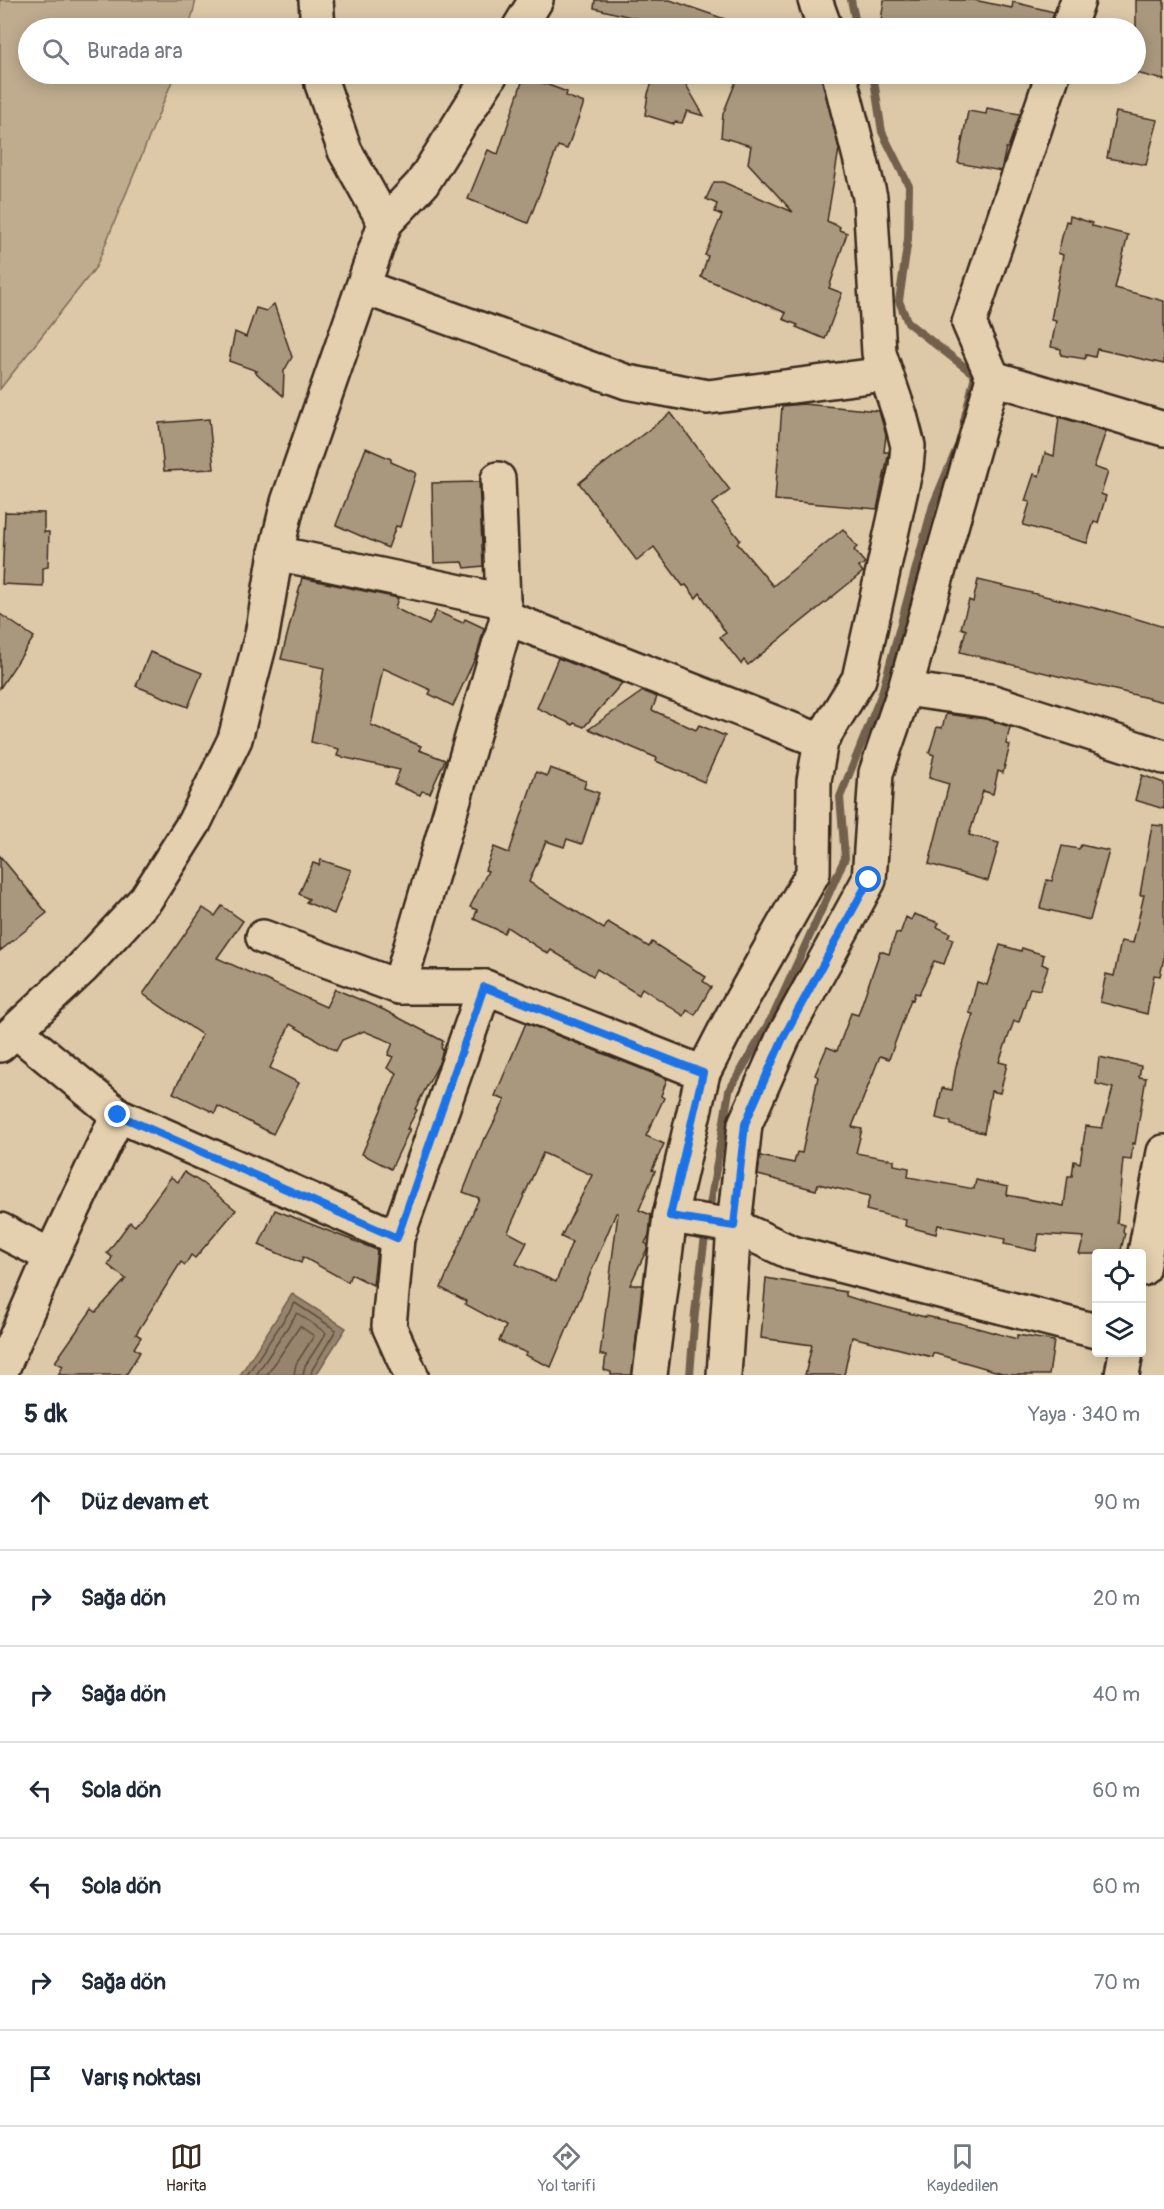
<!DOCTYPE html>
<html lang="tr">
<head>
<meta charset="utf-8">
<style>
  :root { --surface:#fff; --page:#f2f2f3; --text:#1f2937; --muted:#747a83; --line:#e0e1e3; --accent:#3b2a1e }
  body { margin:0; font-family:Pangolin,sans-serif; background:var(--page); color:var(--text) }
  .controls { position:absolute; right:18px; bottom:18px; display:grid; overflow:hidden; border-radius:6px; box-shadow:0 3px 15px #0003 }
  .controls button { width:54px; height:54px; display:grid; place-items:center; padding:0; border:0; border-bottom:2px solid var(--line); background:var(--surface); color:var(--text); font:30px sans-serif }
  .stop { position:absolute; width:18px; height:18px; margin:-14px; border:4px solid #1a73e8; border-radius:50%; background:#fff }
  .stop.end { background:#1a73e8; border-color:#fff; box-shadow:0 2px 6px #0008 }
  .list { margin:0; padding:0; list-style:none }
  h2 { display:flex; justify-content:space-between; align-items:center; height:78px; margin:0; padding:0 24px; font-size:26px }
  h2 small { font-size:20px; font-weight:400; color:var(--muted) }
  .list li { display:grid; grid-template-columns:39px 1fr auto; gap:18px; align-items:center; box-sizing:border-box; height:96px; padding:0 24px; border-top:2px solid var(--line) }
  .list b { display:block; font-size:22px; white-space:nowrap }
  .list em { font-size:20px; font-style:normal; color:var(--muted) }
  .icon { flex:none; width:33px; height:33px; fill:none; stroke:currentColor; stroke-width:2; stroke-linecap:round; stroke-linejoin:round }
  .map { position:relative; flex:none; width:1164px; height:1375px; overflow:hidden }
  .search { position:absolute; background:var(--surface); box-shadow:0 3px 15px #0003; left:18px; right:18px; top:18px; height:66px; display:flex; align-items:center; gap:15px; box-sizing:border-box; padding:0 21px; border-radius:33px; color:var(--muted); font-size:22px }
  .sheet { height:750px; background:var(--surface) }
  nav { display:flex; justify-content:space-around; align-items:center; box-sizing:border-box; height:84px; border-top:2px solid var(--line); background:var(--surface); font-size:16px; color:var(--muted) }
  nav a { display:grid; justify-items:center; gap:3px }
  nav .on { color:var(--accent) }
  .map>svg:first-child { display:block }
  .green { fill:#bfac8f; stroke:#7d6b56; stroke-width:1.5 }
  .water { fill:#96846c; stroke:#72604d; stroke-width:1.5 }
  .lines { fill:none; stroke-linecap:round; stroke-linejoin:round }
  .shore { stroke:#5f4e3d; stroke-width:1.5 }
  .stream { stroke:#72604d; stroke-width:8 }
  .building { fill:#aa987e; stroke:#3b2a1e; stroke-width:1.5; fill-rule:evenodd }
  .minor-casing { stroke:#3b2a1e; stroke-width:38 }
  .minor { stroke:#e4d0ae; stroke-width:33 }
  .route { stroke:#1a73e8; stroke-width:8 }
</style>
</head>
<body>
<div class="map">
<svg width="1164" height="1375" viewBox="0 0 1164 1375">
  <rect width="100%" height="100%" fill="#ddc9a8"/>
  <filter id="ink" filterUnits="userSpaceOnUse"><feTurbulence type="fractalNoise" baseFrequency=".0167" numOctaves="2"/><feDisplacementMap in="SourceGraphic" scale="12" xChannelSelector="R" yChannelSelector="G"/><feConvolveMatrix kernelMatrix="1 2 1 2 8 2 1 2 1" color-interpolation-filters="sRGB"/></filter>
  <g filter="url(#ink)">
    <path class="green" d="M0 0H196L189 28H28V74H175L96 267 0 389Z"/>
    <path class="water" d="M292 1294 346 1328 316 1375H240Z"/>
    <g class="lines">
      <g class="shore">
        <path d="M247 1375 295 1303 336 1330 312 1370 311 1375"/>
        <path d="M256 1375 297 1313 326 1333 305 1366 303 1375"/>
        <path d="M267 1375 300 1326 314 1336 296 1364 294 1375"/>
      </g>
      <g class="stream">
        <path d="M851 0 857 28"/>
        <path d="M873 74 882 132 909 186 908 239 899 301 908 323 975 375 964 421"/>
        <path d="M708 1217 729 1091 774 1014 845 858 840 797 882 693 933 505 957 448"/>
        <path d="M690 1375 695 1312 706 1229"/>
      </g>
    </g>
    <g class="building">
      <path d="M595 0H670L742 25V28H675L594 8Z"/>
      <path d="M884 0H974L1012 8 1013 2 1054 12 1050 28H880Z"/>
      <path d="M1136 0H1164V80L1136 73Z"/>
      <path d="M739 74 821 75 839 149 827 221 840 227 839 230 847 233 829 288 842 293 825 339 796 327 798 325 783 319 786 313 701 277 708 256 705 255 722 215 715 212 717 204 706 199 714 182H723L793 212 748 163 751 146 721 137 723 114Z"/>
      <path d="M524 76 567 92 566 96 584 103 567 149 558 146 528 223 468 199 488 150 498 154Z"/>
      <path d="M654 76 670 78 685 83 704 116 687 111 682 123 675 122 674 124 645 115 648 94Z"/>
      <path d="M987 108 1020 114 1008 148H1006L1001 171 958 163 968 111 986 114Z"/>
      <path d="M1116 112 1158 120 1146 165 1107 158Z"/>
      <path d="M1070 216 1092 223V226L1128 235 1115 288 1164 301V364L1097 349 1095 357 1086 355 1085 359 1061 355V349L1051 347 1056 321 1051 320 1063 255 1058 253 1066 221 1069 222Z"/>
      <path d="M274 304 292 357 284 371 283 396 255 372 257 371 229 361 235 332 246 337 256 308 266 311Z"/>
      <path d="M803 404 879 411 886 435 884 452H889L877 509 775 500 782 406Z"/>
      <path d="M671 413 730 490 712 504 740 540 737 543 773 586 843 529 857 547 854 550 865 563 859 567 863 572 748 665 744 660 741 664 720 637 726 633 700 593 696 598 686 585 683 586 654 547 637 561 579 483Z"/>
      <path d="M1059 417 1106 431 1094 467 1108 472 1101 494 1106 496 1098 523 1094 522 1087 543 1023 525 1030 502 1025 501 1034 474 1039 476 1045 453 1054 456Z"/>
      <path d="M209 419 214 469 164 471 159 423Z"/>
      <path d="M366 448 391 459V462L416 473 400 527 396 526 388 548 336 525Z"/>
      <path d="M479 482 483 566 465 568 463 562 434 563 432 483Z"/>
      <path d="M5 512 44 513V532H49L48 567 43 568V586L2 584Z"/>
      <path d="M302 578 398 598 395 608 429 625 436 611 463 623 465 619 484 628 478 652 453 706 429 694 431 690 383 668 371 725 421 746 419 750 445 760 430 793 422 791 420 795 394 784 400 770 337 756 339 749 311 742 324 668 281 659Z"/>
      <path d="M978 580 1107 611V610L1164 627V702L960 652 966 630 961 628 969 600 973 602Z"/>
      <path d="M0 614 34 637 0 688Z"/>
      <path d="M150 652 202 673 188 707 136 686Z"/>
      <path d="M558 658 622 683 584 727 574 723 573 725 537 708Z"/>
      <path d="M643 691 657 697 652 710 696 730 699 725 725 736 704 782 656 761 657 758 589 729Z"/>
      <path d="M946 714 986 719 1010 727 1006 744 1010 745 1003 773 998 771 993 794 983 791 969 835 999 843 988 881 929 864 949 784 929 778 934 755 929 753 937 727 942 728Z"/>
      <path d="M550 768 586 781 584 788 599 793 582 844 567 839 564 847 546 841 529 882 604 929 608 922 649 947 652 942 706 977 703 981 711 987 695 1015 687 1010 684 1016 642 988 639 995 597 969 593 976 551 950 548 954 507 927 504 933 474 919 477 910 470 907 488 871 485 870 494 847 509 853 536 772 547 776Z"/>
      <path d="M1142 775 1164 783V809L1135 800Z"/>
      <path d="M1152 825 1164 826V958L1160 976 1154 975 1147 1014 1100 1002 1106 974 1114 976 1121 941 1133 943 1144 895H1140Z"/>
      <path d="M1081 845 1109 851 1090 920 1040 908 1047 880 1052 881 1062 846 1079 849Z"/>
      <path d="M0 856 47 913 0 951Z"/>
      <path d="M321 860 351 870 334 914 306 902 309 899 299 894 313 863 319 865Z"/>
      <path d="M222 906 243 921 217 958 326 1007 335 989 384 1010 443 1041 441 1048 443 1050 439 1063 415 1109 417 1110 407 1129H410L391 1169 362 1154 397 1073 387 1068 393 1057 388 1055 393 1043 364 1031 342 1040 336 1051 290 1024 270 1068 299 1083 273 1134 218 1106 215 1113 173 1093 202 1035 143 994 203 908 215 916Z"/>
      <path d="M914 914 939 923 937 927 950 933 948 937 953 939 944 964 934 961 919 994 915 993 913 1000 911 999 889 1059 880 1056 852 1127 862 1129 856 1153 894 1160V1165L909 1168 908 1177 974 1189 976 1180 1008 1187 1007 1195 1064 1206 1068 1176H1072L1074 1161 1080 1163 1086 1126 1102 1128 1113 1088 1096 1084 1099 1057 1141 1066 1139 1077 1146 1078 1135 1144 1133 1143 1131 1160 1123 1159 1117 1223 1124 1225 1123 1232 1125 1233 1120 1254H1079L1084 1237 1039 1234 1036 1251 1004 1244 1005 1239 938 1225 936 1234 905 1226 906 1220 866 1210 870 1196 818 1184 816 1190 758 1175 760 1156 794 1163 797 1152 802 1153 818 1077 815 1075 827 1047 837 1051 851 1013 858 1015 880 951 889 954 896 933 900 934 906 917 911 920Z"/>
      <path d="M1000 945 1021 951 1022 948 1044 955 1042 964 1048 967 1040 990 1030 988 1019 1022 1014 1021 999 1062 1007 1064 1000 1093 991 1091 984 1133 951 1125V1122L936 1118 942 1088 952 1090 956 1066 973 1014 969 1013 977 982 987 985Z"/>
      <path d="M526 1023 667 1079 661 1096 664 1098 646 1136 664 1144 652 1170 655 1171 639 1210 651 1215 649 1235 645 1243 648 1245 647 1249 630 1285H642L632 1375H611V1372L604 1370 606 1355H600L618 1213H616L551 1367 525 1355 527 1353 499 1341 506 1326 465 1304 466 1301 441 1288 479 1198 463 1192 484 1138H486L505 1100 495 1096ZM543 1153 592 1175 561 1237 572 1242 556 1282 516 1264 527 1242 508 1232Z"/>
      <path d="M184 1172 202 1183 236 1210 195 1258 191 1255 185 1265 181 1262 136 1334 141 1337 134 1348 140 1352 126 1375H58L63 1366 55 1362 92 1309 96 1312 126 1279 108 1265 112 1257 107 1253 130 1222 135 1226 171 1177 178 1182Z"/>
      <path d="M275 1210 377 1250 373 1285 351 1274 348 1282 303 1257 301 1263 259 1245Z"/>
      <path d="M766 1278 846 1292V1296L865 1302 925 1317V1316L959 1323 1017 1339V1335L1054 1341 1049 1375H1009L933 1353 932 1357 852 1337 844 1375H805L812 1345 761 1338Z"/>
    </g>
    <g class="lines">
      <defs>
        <g id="minor">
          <path d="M316 0 318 28"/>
          <path d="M815 0 825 28"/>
          <path d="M519 28 536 0"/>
          <path d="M1068 28 1078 0"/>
          <path d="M385 223 422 184 491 74"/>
          <path d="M363 287 627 382 708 397 885 374"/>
          <path d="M993 378 1164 429"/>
          <path d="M276 553 503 601"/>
          <path d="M507 618 821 741"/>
          <path d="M905 689 990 701 1164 757"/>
          <path d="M263 937 399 987H485L703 1073"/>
          <path d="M399 987 507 618 503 601 498 479"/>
          <path d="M16 1031 118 1115 397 1238"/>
          <path d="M0 1045 82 968 146 899 194 823 235 739 262 635 276 553 288 502 385 223 345 151 322 84 321 74"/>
          <path d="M670 1216 734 1226 792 1253 1096 1331"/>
          <path d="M0 1230 51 1256"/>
          <path d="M1142 1269 1164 1152"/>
          <path d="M0 1374 51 1256 118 1115"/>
          <path d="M411 1375 389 1326 397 1238 485 987"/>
          <path d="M650 1375 670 1216 703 1073 733 1015 813 873 814 781 821 741 859 679 906 467 908 446 900 415 879 353 870 197 839 74"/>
          <path d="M724 1375 734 1226 745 1124 783 1038 869 880 876 773 905 689 993 378 969 323 1053 74"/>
          <path d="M1122 1375 1126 1352"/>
        </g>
      </defs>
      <use href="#minor" class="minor-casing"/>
      <use href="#minor" class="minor"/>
    </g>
  </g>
  <g class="lines" filter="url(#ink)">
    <path class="route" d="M118 1115 397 1238 484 987 703 1073 670 1216 734 1226 745 1124 783 1038 869 880"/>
  </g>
</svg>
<div class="controls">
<button><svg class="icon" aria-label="locate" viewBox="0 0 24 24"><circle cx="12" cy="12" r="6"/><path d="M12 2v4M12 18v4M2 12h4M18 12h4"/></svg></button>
<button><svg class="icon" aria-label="layers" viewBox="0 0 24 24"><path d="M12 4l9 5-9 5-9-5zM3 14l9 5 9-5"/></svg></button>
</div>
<div class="stop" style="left:869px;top:880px"></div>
<div class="stop end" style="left:118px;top:1115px"></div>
<div class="search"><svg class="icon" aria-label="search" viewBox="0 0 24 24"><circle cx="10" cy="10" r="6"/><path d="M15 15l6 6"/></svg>Burada ara</div>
</div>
<section class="sheet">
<h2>5 dk<small>Yaya · 340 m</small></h2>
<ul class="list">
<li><svg class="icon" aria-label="ahead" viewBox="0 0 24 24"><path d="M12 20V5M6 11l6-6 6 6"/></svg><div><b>Düz devam et</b></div><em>90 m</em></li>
<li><svg class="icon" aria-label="right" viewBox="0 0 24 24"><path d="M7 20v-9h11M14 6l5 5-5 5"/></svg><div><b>Sağa dön</b></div><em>20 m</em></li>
<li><svg class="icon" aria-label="right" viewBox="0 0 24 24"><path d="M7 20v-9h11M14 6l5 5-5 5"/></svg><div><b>Sağa dön</b></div><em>40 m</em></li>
<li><svg class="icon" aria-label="left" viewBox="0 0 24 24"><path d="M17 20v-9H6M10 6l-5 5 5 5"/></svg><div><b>Sola dön</b></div><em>60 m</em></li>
<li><svg class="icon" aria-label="left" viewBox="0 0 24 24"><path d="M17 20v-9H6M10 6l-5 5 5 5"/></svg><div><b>Sola dön</b></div><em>60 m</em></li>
<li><svg class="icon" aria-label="right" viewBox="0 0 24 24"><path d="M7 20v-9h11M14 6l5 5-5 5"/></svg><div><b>Sağa dön</b></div><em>70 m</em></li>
<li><svg class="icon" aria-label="arrive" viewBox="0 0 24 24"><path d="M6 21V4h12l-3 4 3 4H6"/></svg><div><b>Varış noktası</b></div></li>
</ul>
</section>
<nav>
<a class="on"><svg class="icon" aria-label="map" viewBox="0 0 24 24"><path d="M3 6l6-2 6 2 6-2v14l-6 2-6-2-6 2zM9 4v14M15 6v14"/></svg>Harita</a>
<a><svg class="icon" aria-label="directions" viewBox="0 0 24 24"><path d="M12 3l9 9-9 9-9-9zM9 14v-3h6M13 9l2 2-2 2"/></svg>Yol tarifi</a>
<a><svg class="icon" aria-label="saved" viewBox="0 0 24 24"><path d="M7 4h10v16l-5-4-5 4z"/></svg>Kaydedilen</a>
</nav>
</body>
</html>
